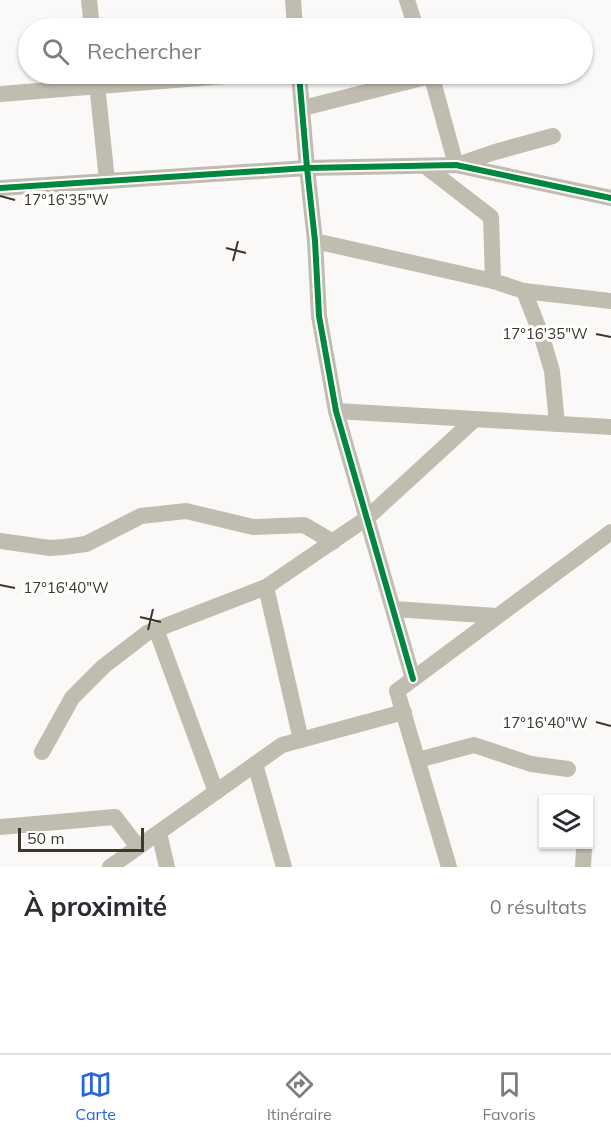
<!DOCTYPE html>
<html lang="fr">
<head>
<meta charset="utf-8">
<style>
  :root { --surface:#fff; --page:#f7f7f7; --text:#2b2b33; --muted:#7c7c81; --line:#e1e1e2; --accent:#2563eb }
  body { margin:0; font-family:Mulish,sans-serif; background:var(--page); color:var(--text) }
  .controls { position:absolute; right:18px; bottom:18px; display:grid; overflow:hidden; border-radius:0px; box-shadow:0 2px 4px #0004 }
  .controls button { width:54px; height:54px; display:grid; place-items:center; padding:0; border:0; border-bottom:2px solid var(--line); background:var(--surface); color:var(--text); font:30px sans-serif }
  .scale { position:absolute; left:18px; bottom:15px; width:126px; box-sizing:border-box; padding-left:6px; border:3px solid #3c362b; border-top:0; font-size:16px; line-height:21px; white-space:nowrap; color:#3c362b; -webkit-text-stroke:4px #fff; paint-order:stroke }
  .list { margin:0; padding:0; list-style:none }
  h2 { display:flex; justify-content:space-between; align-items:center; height:78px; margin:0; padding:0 24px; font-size:26px }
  h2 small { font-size:20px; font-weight:400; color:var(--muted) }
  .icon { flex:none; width:33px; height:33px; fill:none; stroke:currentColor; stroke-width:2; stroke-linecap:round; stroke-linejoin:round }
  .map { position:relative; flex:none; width:611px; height:867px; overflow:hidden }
  .search { position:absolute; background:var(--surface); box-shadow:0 2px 4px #0004; left:18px; right:18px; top:18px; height:66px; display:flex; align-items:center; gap:15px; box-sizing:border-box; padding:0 21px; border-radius:33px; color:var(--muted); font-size:22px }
  .sheet { height:186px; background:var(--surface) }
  nav { display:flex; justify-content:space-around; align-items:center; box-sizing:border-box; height:84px; border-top:2px solid var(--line); background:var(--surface); font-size:16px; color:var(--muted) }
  nav a { display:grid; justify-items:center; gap:3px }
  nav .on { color:var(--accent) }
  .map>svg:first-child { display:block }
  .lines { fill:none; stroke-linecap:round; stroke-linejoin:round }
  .street { stroke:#c0bdb0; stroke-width:16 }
  .cycleway-casing { stroke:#fff; stroke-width:10 }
  .cycleway { stroke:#00873e; stroke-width:6 }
  .ticks { fill:none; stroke:#3c362b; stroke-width:2 }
  .ticks-label { font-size:15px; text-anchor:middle; fill:#3c362b; stroke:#fff; stroke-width:6; stroke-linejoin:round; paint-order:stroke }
</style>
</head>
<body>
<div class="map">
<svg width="611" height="867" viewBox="0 0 611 867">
  <rect width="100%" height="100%" fill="#fbf9f7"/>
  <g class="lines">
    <g class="street">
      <path d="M89 0 92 28"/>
      <path d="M293 0 295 28"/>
      <path d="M407 0 416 28"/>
      <path d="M96 74 107 181"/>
      <path d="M299 74 307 168 315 241 319 316 336 411 413 679"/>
      <path d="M431 74 456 165"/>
      <path d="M0 94 250 74"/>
      <path d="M303 108 438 74"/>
      <path d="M457 165 495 152 553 136"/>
      <path d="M425 166 491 217 493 281"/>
      <path d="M0 188 307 168 456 165 611 198"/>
      <path d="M315 241 493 281 524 291 611 301"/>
      <path d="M524 291 542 337 552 371 557 424"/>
      <path d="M336 411 611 427"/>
      <path d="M0 541 50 548 64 547 86 544 141 516 186 511 253 527 304 525 333 542"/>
      <path d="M266 587 301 740"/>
      <path d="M394 609 497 616"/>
      <path d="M156 629 216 792"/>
      <path d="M42 752 72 698 104 666 147 633 266 587 367 518 475 419"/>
      <path d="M418 760 474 745 531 764 568 769"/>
      <path d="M255 764 284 867"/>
      <path d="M0 827 115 817 138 847"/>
      <path d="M159 833 167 867"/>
      <path d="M110 867 282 745 404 712"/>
      <path d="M449 867 397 691 611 532"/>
      <path d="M583 867 584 849"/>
    </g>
    <defs>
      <g id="cycleway">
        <path d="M299 74 307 168 315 241 319 316 336 411 413 679"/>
        <path d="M0 188 307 168 456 165 611 198"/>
      </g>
    </defs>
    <use href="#cycleway" class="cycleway-casing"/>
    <use href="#cycleway" class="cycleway"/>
  </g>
  <path class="ticks" d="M0 196 15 200M226 248 246 253M233 261 238 241M596 334 611 337M0 585 15 588M140 617 161 622M148 630 153 609M596 722 611 726"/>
  <g class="ticks-label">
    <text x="66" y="205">17°16'35"W</text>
    <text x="545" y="339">17°16'35"W</text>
    <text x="66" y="593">17°16'40"W</text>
    <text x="545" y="728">17°16'40"W</text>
  </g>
</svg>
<div class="controls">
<button><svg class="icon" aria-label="layers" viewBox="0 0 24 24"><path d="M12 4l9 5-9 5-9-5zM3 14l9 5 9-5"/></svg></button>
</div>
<div class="scale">50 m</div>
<div class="search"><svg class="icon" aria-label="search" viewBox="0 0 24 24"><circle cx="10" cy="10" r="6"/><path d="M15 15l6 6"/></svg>Rechercher</div>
</div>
<section class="sheet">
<h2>À proximité<small>0 résultats</small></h2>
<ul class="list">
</ul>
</section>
<nav>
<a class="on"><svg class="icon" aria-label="map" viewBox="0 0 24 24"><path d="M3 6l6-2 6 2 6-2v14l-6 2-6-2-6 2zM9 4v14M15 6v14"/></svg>Carte</a>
<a><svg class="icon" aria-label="directions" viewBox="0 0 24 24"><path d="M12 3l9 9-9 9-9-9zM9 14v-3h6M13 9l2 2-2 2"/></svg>Itinéraire</a>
<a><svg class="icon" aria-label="saved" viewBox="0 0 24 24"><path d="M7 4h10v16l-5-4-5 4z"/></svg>Favoris</a>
</nav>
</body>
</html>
